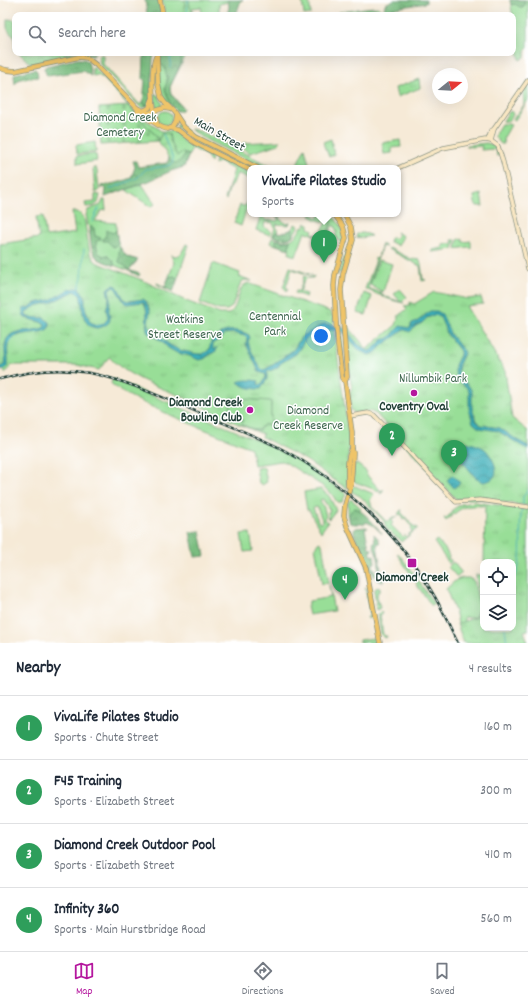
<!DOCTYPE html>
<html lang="en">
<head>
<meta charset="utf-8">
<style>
  :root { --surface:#fff; --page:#f2f2f3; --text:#1f2937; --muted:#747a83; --line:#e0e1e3; --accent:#b5179e }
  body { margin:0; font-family:Dekko,sans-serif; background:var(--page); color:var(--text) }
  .controls { position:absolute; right:12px; bottom:12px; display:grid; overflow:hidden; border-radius:8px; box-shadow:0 4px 16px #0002 }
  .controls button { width:36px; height:36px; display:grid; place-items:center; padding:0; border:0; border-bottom:1px solid var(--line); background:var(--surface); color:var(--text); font:20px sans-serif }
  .compass { position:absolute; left:432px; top:68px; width:36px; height:36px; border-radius:50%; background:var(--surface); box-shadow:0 4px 16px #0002; rotate:72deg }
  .you { position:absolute; left:321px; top:336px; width:14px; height:14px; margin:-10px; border:3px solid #fff; border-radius:50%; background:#1a73e8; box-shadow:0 0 0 6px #1a73e833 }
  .badge { display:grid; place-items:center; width:26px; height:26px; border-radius:50%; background:var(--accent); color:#fff; font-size:13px; font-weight:700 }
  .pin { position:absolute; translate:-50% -33px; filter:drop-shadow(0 1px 2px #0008) }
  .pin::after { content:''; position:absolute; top:21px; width:14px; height:12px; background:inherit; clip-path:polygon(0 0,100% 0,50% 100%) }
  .popup { position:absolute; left:247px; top:165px; width:154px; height:52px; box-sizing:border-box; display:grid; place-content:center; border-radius:8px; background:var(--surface); filter:drop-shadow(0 1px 3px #0005); font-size:13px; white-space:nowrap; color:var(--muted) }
  .popup b { font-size:15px; color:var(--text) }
  .popup::after { content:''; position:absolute; left:50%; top:100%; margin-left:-8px; border:8px solid transparent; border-top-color:var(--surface) }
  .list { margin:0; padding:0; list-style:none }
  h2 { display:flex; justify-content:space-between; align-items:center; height:52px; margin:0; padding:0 16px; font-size:17px }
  h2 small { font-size:13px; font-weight:400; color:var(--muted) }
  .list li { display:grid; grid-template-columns:26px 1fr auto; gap:12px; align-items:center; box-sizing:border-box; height:64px; padding:0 16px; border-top:1px solid var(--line) }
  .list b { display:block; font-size:15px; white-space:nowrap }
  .list p { margin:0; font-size:13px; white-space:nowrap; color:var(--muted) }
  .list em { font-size:13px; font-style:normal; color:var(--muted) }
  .icon { flex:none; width:22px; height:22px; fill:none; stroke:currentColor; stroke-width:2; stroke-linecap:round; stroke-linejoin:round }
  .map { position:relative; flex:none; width:528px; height:643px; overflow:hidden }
  .search { position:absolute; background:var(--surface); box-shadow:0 4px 16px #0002; left:12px; right:12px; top:12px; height:44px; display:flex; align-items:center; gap:10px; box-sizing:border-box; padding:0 14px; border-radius:8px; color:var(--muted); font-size:15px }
  .sheet { height:308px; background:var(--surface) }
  nav { display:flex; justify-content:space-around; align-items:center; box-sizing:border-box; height:56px; border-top:1px solid var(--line); background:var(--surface); font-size:11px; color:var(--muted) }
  nav a { display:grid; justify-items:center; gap:2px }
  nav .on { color:var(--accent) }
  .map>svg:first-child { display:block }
  .green { fill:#98de97; stroke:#5c8e66; fill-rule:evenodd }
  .forest { fill:url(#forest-crowns); stroke:#4c7d5a }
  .wetland { fill:url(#wetland-marsh); stroke:#5c8e66 }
  .cemetery { fill:url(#cemetery-stones); stroke:#5c8e66 }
  .park { fill:url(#park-tufts); stroke:#5c8e66; fill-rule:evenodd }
  .water { fill:url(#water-waves); stroke:#2e7676 }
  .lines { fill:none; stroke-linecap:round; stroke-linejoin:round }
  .stream { stroke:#3eafb9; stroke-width:1 }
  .secondary-casing { stroke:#8a9486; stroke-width:5 }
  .primary-casing { stroke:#8a9486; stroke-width:5.5 }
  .secondary { stroke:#f9e7c3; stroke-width:3.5 }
  .primary { stroke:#efc469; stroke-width:4 }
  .rail-casing { stroke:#1f3d34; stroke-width:2.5 }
  .rail { stroke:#fff; stroke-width:1; stroke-dasharray:3; stroke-linecap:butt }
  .poi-dot { fill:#b5179e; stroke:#fff; stroke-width:1.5 }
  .labels { text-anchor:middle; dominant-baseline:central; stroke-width:3; stroke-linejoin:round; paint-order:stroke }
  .park-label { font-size:13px; fill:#3d654d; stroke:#fff }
  .street-label { font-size:13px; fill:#1f3d34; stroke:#fff }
  .poi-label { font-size:13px; font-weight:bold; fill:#1f3d34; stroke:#fff }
</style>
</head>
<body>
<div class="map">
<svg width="528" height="643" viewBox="0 0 528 643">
  <defs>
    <pattern id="forest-crowns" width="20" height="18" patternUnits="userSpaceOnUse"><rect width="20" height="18" fill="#7abd80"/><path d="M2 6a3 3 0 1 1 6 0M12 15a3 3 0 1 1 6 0" fill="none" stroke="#639b6a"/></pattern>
    <pattern id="wetland-marsh" width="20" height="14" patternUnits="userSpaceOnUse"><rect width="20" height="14" fill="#98de97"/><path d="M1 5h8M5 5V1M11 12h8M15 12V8" fill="none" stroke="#83bf83"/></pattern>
    <pattern id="cemetery-stones" width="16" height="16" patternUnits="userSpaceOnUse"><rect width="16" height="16" fill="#98de97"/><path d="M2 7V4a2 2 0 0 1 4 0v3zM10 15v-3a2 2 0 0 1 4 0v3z" fill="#83bf83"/></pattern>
    <pattern id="park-tufts" width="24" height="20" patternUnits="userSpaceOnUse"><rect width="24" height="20" fill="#98de97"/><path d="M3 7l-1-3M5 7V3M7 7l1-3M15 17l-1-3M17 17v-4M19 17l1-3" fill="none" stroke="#83bf83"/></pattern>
    <pattern id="water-waves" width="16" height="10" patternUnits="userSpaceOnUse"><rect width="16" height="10" fill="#3eafb9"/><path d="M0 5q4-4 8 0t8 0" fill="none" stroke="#339097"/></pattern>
  </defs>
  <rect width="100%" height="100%" fill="#fff"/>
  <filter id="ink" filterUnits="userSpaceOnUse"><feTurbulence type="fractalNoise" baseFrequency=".025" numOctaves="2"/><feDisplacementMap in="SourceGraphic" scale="8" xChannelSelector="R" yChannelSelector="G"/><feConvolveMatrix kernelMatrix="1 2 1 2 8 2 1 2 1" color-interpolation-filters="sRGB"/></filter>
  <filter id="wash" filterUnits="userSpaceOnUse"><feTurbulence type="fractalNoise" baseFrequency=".012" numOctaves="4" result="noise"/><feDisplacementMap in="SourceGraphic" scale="16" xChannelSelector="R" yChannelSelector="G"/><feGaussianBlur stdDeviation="0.9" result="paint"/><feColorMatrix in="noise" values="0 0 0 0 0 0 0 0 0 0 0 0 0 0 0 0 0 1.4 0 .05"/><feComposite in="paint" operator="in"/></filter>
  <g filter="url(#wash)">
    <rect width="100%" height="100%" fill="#f6ead7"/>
    <g class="green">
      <path d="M162 0H228V2L219 4V15H202L201 7 192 8 193 12 191 15H165Z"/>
      <path d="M302 0H309L311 14 304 15Z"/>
      <path d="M510 0H528V47L525 51V57L520 60Z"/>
      <path d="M377 7 380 9 381 15H363L360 13 339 15V12Z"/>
      <path d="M160 53H187L170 87 171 94 183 108 181 111C175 111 174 108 170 105 156 92 158 71 160 53Z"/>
      <path d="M102 54 103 55V64L140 105 143 103 145 106 149 105 147 107 141 108 100 65 99 56Z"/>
      <path d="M93 67 118 91 127 103 143 119 151 123 161 131H175L183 140 182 141 211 153 212 157 211 163 207 156 192 148 189 155 182 153 177 156 170 140 169 134 162 133 158 140 156 136 104 79 98 75 93 76 92 68Z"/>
      <path d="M528 83V100L515 120 513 119 524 105 523 93Z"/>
      <path d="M155 94 158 95 163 105 156 109Z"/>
      <circle cx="165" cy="118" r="7"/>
      <path d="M511 111 513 114C511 119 508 122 503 121L508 113Z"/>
      <path d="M178 124 193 137 255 168H250L198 143 176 126Z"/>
      <path d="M501 124H508L511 125 503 139 504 144H501L495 137 496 132Z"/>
      <path d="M191 129 202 132 274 168H263L201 137 191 130Z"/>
      <path d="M400 140 401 147 392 148V153L384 154 382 143Z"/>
      <path d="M95 142 96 152 77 154 76 145Z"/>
      <path d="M486 143C494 144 497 148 499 155L497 156 496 150 494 149 481 150 482 146 471 147 466 146 468 145Z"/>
      <path d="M94 154 96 155 97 161 77 164V156Z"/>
      <path d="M217 157 250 173V179L237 173 232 186 230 185 226 200 225 199 234 170 220 162 214 164 215 159Z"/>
      <path d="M93 168H96L97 171 99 189 98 192H95Z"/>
      <path d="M142 184 155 204 151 207 126 190Z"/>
      <path d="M95 194 100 195 98 203 94 206 86 207 85 203 95 202Z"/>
      <path d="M481 194 483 206H477L475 203 474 196Z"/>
      <path d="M250 197 247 207 250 208V210H246L241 226 234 223 240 205 244 206 246 205Z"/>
      <path d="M103 200H105L106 210 101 211 95 221 116 223C116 234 117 250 128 257 131 258 135 259 138 260L128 270 129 271 98 259 94 254 86 215 88 210 101 205Z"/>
      <path d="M261 214 265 220H268V223L265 222 264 227 271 231 270 235 256 230Z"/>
      <path d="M320 214H329C339 220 345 231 343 243L336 238 335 235 337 233 335 226H332L327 239 320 250 326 239 305 232 296 256 289 254 290 249 270 243 272 238C288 243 294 242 302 226L304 227 306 223 309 224V228L313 230 312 233 326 238 332 220Z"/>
      <path d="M277 216 280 217 279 219 288 224 290 222 289 225 276 224 278 233 289 231 295 226 294 225 295 224 298 226C292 241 286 241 272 236L275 228 272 222 269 223V220L277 221 279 218 276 217Z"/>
      <path d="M396 232 403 236 398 246 389 241 392 237 395 239 398 235Z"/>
      <path d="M362 233 368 234 371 236 361 238 356 237 357 234Z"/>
      <path d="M462 238 463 242 471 241V248L468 247 456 249 458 240Z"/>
      <path d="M452 240H456L453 249 432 252V250L443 248V245L453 243Z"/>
      <path d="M351 241 342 273 339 272 338 275H337Z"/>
      <path d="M186 244 189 245 173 292 157 284V283L165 287 174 263 171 255 176 256 181 254Z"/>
      <path d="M382 244 386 247 382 246 368 288 382 293 381 295 401 302 394 294 400 289 407 297 402 302 404 303C390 301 378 294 365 289L375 263V258L377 259Z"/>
      <path d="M389 248 411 259 420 260 421 264 423 279 426 280 422 281 420 266 388 249Z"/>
      <path d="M379 260 392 264 383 292 370 285Z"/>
      <path d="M213 263 240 273 239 276 252 281 245 280 241 282 232 307 227 310H219L200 303Z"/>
      <path d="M290 267 312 275H309L292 269 286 287 288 288 287 291 283 287Z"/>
      <path d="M304 276 309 278 314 276 313 278H307L304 281 300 292 307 294 306 297 295 293 296 291H299Z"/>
      <path d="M364 293 372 296 366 315 357 313Z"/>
      <path d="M338 329 341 330 345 373 344 374Z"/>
      <path d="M113 379 271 446 296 459 315 471 346 494 342 502H337L331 493 321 485 285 462 281 461 254 465 251 448C229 439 119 397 111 383Z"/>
      <path d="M230 398 271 401V425H264L260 430H253L229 419Z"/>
      <path d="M354 464H357L367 472 366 474 381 491 383 489V492L380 494 381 492 379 491 378 492 373 489 355 482 353 479Z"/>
      <path d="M264 467 267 482 262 485 259 483 256 468Z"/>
      <path d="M355 486 374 494 370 500 372 507 387 522 396 516 397 518 396 517 391 521 393 523 391 525 403 537 405 535 406 537 412 531 411 529 412 527 405 519 403 520 402 519 403 517 401 514 399 515 398 514 401 510H402L401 512 415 528 417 527 418 528 401 542 399 538 396 537 390 532 386 528 384 521 360 496 350 491 352 487Z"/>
      <path d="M321 489 329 496 336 510 329 519 328 512 330 511 326 503H325L323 499 320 500 324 508 326 516 324 518 328 522 321 532 309 510H307L304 492ZM317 507 323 522 319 523 313 508Z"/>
      <path d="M351 499 361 508 360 510 356 508 352 510 349 517 350 522 348 515V502Z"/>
      <path d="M250 533 253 551 244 552 241 534Z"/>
      <path d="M437 540 446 550 449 557 448 559 451 560V562L449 564 434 542Z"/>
      <path d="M319 542 322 544 329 583 322 584 315 547Z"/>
      <path d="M398 553 412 571 434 604 432 606 416 584 417 583 415 580 397 554Z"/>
      <path d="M453 562 462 573 457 577 448 567Z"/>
      <path d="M462 578H469L474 581 479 606 475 617 470 618 464 617V622L458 624 456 614 446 589 456 580Z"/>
      <path d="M329 585 334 611 309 615 307 606 309 603V601L331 597Z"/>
      <path d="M365 587 367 588 372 617 368 619 367 617 370 616Z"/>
      <path d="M380 587V591H378L377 596 380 608 377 610 374 591 376 588Z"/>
      <path d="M381 611 382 614 380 615 383 634 385 636H387L386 638 383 637 381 635 378 614Z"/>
      <path d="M374 638 377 643 360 642V640Z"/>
    </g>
    <g class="forest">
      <path d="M145 0H159L161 15H147Z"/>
      <path d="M228 0H243H241L236 15H227L229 7Z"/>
      <path d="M394 0H426V3L384 10 385 4Z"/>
      <path d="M510 0H525V4L523 7H520L515 4 511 5Z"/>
      <path d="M374 7 375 8 374 15H363L362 13H359L357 9Z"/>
      <path d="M65 53H96L93 56 80 55 67 57Z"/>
      <path d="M144 53H155L153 59 151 98 147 106 143 103 145 80 143 79Z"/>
      <path d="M160 53H167L169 57 173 53H181V63L170 87 171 94 183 108 181 111H176L170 105C170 99 165 95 165 89 165 86 167 83 167 80 167 75 165 74 165 67L160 65Z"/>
      <path d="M77 59H83L88 61 91 76 83 71 47 76 44 68 46 66Z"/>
      <path d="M35 69 37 71 38 77 20 79 15 84 14 76 15 74Z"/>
      <path d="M185 154 189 155 184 167 171 171 149 181 105 197 106 189 104 187 101 189V186L120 182 131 178 135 167 133 161H136L138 167 167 163 169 158 172 162 179 161Z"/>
      <path d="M91 226 94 228 95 236 101 238V239L97 241 96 242 98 253 104 256 107 255 114 262V266C109 263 101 262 97 257 90 251 89 234 91 226Z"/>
      <path d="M293 229V236L286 239 282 236 279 238 274 236 275 233 277 231 278 233 285 232Z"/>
      <path d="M106 230 113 233 116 230 118 243 115 247 112 246 107 241H103V239L106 235Z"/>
      <path d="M276 239 284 242 290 240 289 248V249L276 245Z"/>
      <path d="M120 247 127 257 138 260 129 270 140 274 139 276 129 271 126 267 119 262V251Z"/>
      <path d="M174 276 176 277 177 281 173 292 165 287 169 277Z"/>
      <path d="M355 508C363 510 378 528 382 534L373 525 366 522 365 524H355L350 523C348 518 349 510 355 508Z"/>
      <path d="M366 527 368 528 365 529 369 548H371L372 550 370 551 372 556 374 555 375 563H373V569H375L377 576 383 575V582L377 580 370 569 354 535V530L356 528Z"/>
      <path d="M200 531 205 556 195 557 190 532Z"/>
      <path d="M374 534 378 538 380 543 377 544 381 570H378C381 560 375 552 373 543L375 542Z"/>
    </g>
    <g class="wetland">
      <path d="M185 0H189L190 7 193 12 191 15H184V7Z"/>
      <path d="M162 133 169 134 170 140 177 156 182 152 185 154C181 159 178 166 171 161L158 141Z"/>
    </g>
    <path class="cemetery" d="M128 106 156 136 158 141 101 145 99 108Z"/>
    <g class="park">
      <path d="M7 19 15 20V50L14 37C6 28 7 30 7 19Z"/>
      <path d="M19 53H65L67 57 32 65Z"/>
      <path d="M419 79 420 88 397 97 395 88Z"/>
      <path d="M331 139 334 155 329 157 326 149H325L323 142Z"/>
      <path d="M280 141 279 144 250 153 243 149 241 147 243 143Z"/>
      <path d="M305 148 310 168H295Z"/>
      <path d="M72 212H78L84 218 90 253 96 262 142 280 186 301 220 314H229C240 307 236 286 248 283L331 312 334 317V322L333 323 335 338 349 438 347 489 306 460 262 437 263 434C241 426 221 416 201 406 171 389 134 383 109 357L99 370 77 365H12L5 373 3 369 0 370V244L39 238 36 217 43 216 46 237 75 233ZM231 398 271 401V425H263V427H260V430H254V429L242 425 243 420 229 418Z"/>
      <path d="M311 214 318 218 320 214 332 220 326 238 320 236 326 222 317 220 310 216Z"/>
      <path d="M434 292 468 299 481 297 483 304 466 306 505 371 512 418 528 431V506L482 499H456L376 414 369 411 355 413 351 410 350 393 352 387 350 378 346 324 367 349 396 325 399 315 406 310 407 308 404 306 410 305V302L414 304Z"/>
      <path d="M475 502 528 509V630L524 631 528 643H464L457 624 476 617 482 601 479 600 476 575H483V628H513V562H484L485 506C463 505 462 507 446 521L444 518H446L453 512 452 510 461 504Z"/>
    </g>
    <g class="water">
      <path d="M113 285 117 286 124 299 128 301 143 299 146 301 150 311 148 324 151 330 170 345 179 350 197 354H203L209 350 212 339 219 337 221 333C231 329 240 330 249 335L250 338 248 341C250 351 257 360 261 369L264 370 273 365 294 349 301 337 324 324 343 327 359 345 368 351 372 350 382 340 389 338 400 326 410 328 412 323 418 321 430 311H437L442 314 451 335 463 350 464 354 459 364 458 371 460 378 469 386 472 392V408L476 421 481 425 500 428 517 440 528 446V450L498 431 479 428 473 423 469 409V392L467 388 458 380 455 372V365L460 355V351L447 334 440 317 435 315 427 318 422 323 416 326 410 332 405 330H402C395 338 392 338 384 344 378 349 377 354 369 355L360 351 341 330H323L306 338 302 345 296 354 281 363 277 368 267 372V379L261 389C253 389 244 388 238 382 244 379 252 380 259 381L258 384 261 385 266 377 265 374 259 372 246 344 247 338 245 336 233 333 224 334 221 339 213 343V350L217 347 216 351 211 354 204 359 199 360 187 355 177 353 168 348 160 340 148 333C144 323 150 310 143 302L128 304 124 302 116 289 114 287 110 288 109 290C111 300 110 300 109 309 108 312 111 315 110 319 110 324 103 327 98 328 94 328 90 327 87 323 81 315 83 305 80 295L75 291 52 302 36 306 26 312V315L28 317 44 318 50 322C53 339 16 327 9 343 6 349 9 358 8 365L4 370 0 371V368L5 364C6 357 4 351 5 345 8 325 33 334 45 327L44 323 25 318 23 315V309L30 307 35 303 50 300 70 289 77 288 80 289 85 296V307L90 322 98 325 104 323 106 321 108 318 106 309 109 299 107 289 109 287Z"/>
      <path d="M464 442C471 443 480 445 486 450 495 460 504 480 483 482 475 479 473 474 467 467 462 460 450 454 458 444Z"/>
      <path d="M453 475 460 483 454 488 447 480Z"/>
    </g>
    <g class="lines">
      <g class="stream">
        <path d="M187 15 188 0"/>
        <path d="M170 67 171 53"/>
        <path d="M110 189 137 178 146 169 167 166 172 164 173 159 163 134"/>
        <path d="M92 222 99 208"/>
        <path d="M79 288 82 277 84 249"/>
        <path d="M523 505V497L528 490"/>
        <path d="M513 580C526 562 517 530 522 509"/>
        <path d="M505 628 507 643"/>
      </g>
    </g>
  </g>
  <g filter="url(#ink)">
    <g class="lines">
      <defs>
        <g id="secondary">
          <path d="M488 140 491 131 494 129 528 80"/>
          <path d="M491 141 494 129"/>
          <path d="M398 168 443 148 485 140 491 141 498 146 503 162 528 269"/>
          <path d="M350 416 368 413 374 415 456 502 480 500 528 507"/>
        </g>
        <g id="primary">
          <path d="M160 0 163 15"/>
          <path d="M157 54 158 83 161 97 165 103 174 112 184 127 196 137 258 168"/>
          <path d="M157 55C150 65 152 111 157 123"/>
          <path d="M0 68 6 70 15 71 79 57 87 58 96 65 137 108 138 112 161 127 167 129 172 127 175 122 176 116"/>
          <path d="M137 108 149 113 164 108 170 109"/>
          <path d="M143 111 149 108 152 100"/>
          <path d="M170 128 178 130 195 143 250 170"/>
          <path d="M334 214 343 226 346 238 335 275 334 286 337 338 342 378 345 381"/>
          <path d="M344 214 351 227 353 240 343 274 341 290 347 377 345 381 352 433V449L353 453 351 484 345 505 344 516 347 526 366 568 380 643"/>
          <path d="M348 486C348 475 346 458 352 449"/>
        </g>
      </defs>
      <use href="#secondary" class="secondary-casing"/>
      <use href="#primary" class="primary-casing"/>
      <use href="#secondary" class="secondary"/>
      <use href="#primary" class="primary"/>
      <defs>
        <path id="rail" d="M0 379C76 357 117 379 186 407 217 421 250 433 280 448 342 481 396 531 432 592 442 608 449 626 458 643"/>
      </defs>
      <use href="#rail" class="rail-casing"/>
      <use href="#rail" class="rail"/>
    </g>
  </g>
  <g class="poi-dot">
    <circle cx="414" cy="393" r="4"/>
    <circle cx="250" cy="410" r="4"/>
    <rect x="407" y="558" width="10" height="10" rx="2"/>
  </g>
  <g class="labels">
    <g class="park-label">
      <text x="120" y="118">Diamond Creek<tspan x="120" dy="15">Cemetery</tspan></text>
      <text x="275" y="317">Centennial<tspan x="275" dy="15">Park</tspan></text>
      <text x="185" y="320">Watkins<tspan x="185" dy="15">Street Reserve</tspan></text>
      <text x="433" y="379">Nillumbik Park</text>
      <text x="308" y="411">Diamond<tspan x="308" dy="15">Creek Reserve</tspan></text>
    </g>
    <g class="street-label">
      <text transform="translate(219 135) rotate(30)">Main Street</text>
    </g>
    <g class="poi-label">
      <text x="242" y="403" text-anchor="end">Diamond Creek<tspan x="242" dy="15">Bowling Club</tspan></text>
      <text x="414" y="407">Coventry Oval</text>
      <text x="412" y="578">Diamond Creek</text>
    </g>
  </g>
</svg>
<div class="controls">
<button><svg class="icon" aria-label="locate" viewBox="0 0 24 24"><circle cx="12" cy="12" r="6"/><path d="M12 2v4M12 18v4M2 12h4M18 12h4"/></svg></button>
<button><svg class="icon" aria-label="layers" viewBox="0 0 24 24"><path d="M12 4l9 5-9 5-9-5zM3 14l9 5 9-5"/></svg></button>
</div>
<svg class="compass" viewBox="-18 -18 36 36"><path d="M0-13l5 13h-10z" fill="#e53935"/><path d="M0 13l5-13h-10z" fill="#747a83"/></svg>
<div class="you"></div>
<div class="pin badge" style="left:324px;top:263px;background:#2e9e5b">1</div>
<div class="popup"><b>VivaLife Pilates Studio</b>Sports</div>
<div class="pin badge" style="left:392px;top:456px;background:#2e9e5b">2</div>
<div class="pin badge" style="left:454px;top:473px;background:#2e9e5b">3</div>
<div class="pin badge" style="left:345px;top:600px;background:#2e9e5b">4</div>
<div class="search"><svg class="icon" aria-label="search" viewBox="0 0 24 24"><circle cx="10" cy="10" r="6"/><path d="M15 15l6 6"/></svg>Search here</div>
</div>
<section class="sheet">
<h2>Nearby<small>4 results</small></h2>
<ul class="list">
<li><span class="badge" style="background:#2e9e5b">1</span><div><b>VivaLife Pilates Studio</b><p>Sports · Chute Street</p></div><em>160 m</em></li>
<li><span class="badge" style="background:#2e9e5b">2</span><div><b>F45 Training</b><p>Sports · Elizabeth Street</p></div><em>300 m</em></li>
<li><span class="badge" style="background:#2e9e5b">3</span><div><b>Diamond Creek Outdoor Pool</b><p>Sports · Elizabeth Street</p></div><em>410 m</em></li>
<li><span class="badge" style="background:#2e9e5b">4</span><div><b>Infinity 360</b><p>Sports · Main Hurstbridge Road</p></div><em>560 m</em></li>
</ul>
</section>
<nav>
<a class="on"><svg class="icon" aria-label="map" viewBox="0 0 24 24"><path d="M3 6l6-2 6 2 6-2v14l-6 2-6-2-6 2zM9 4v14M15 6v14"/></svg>Map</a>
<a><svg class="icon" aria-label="directions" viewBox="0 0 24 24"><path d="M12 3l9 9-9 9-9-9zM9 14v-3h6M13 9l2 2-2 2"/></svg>Directions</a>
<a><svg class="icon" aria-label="saved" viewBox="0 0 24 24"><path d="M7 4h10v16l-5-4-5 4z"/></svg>Saved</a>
</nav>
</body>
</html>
